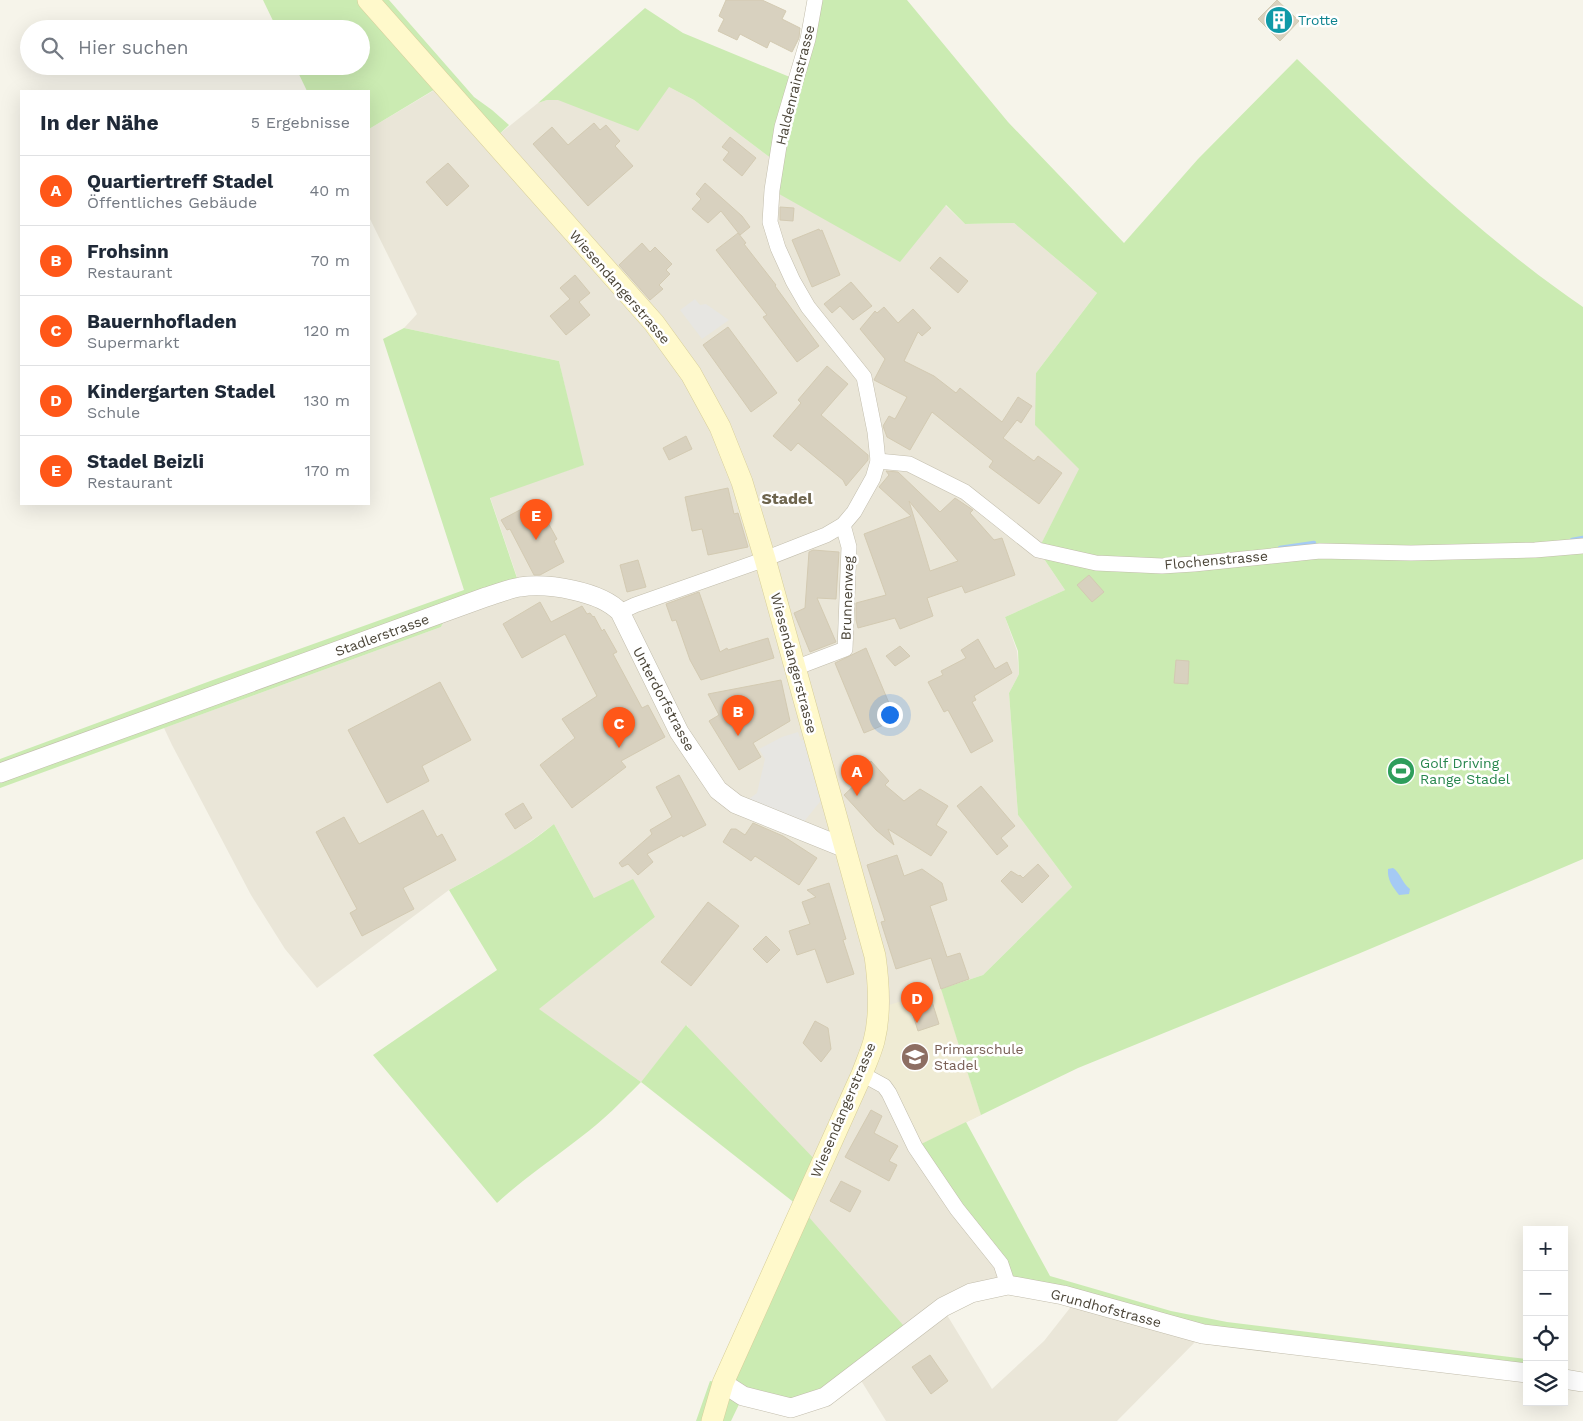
<!DOCTYPE html>
<html lang="de">
<head>
<meta charset="utf-8">
<style>
  :root { --surface:#fff; --page:#f6f6f7; --text:#1f2937; --muted:#747a83; --line:#e0e1e3; --accent:#ff5718 }
  body { margin:0; font-family:"Work Sans",sans-serif; background:var(--page); color:var(--text) }
  .controls { position:absolute; right:15px; bottom:15px; display:grid; overflow:hidden; border-radius:0px; box-shadow:0 5px 20px #0002 }
  .controls button { width:45px; height:45px; display:grid; place-items:center; padding:0; border:0; border-bottom:1px solid var(--line); background:var(--surface); color:var(--text); font:25px sans-serif }
  .you { position:absolute; left:889px; top:714px; width:18px; height:18px; margin:-12px; border:4px solid #fff; border-radius:50%; background:#1a73e8; box-shadow:0 0 0 8px #1a73e833 }
  .badge { display:grid; place-items:center; width:32px; height:32px; border-radius:50%; background:var(--accent); color:#fff; font-size:16px; font-weight:700 }
  .pin { position:absolute; translate:-50% -41px; filter:drop-shadow(0 1px 2px #0008) }
  .pin::after { content:''; position:absolute; top:26px; width:18px; height:15px; background:inherit; clip-path:polygon(0 0,100% 0,50% 100%) }
  .list { margin:0; padding:0; list-style:none }
  h2 { display:flex; justify-content:space-between; align-items:center; height:65px; margin:0; padding:0 20px; font-size:21px }
  h2 small { font-size:16px; font-weight:400; color:var(--muted) }
  .list li { display:grid; grid-template-columns:32px 1fr auto; gap:15px; align-items:center; box-sizing:border-box; height:70px; padding:0 20px; border-top:1px solid var(--line) }
  .list b { display:block; font-size:19px; white-space:nowrap }
  .list p { margin:0; font-size:16px; white-space:nowrap; color:var(--muted) }
  .list em { font-size:16px; font-style:normal; color:var(--muted) }
  .icon { flex:none; width:28px; height:28px; fill:none; stroke:currentColor; stroke-width:2; stroke-linecap:round; stroke-linejoin:round }
  .map { position:relative; flex:none; width:1583px; height:1421px; overflow:hidden }
  .search { position:absolute; background:var(--surface); box-shadow:0 5px 20px #0002; left:20px; top:20px; width:350px; height:55px; display:flex; align-items:center; gap:12px; box-sizing:border-box; padding:0 18px; border-radius:28px; color:var(--muted); font-size:19px }
  .panel { position:absolute; background:var(--surface); box-shadow:0 5px 20px #0002; left:20px; top:90px; width:350px; height:415px; border-radius:0px }
  .map>svg:first-child { display:block }
  .residential { fill:#eae6d8 }
  .education { fill:#efebd4 }
  .green { fill:#cbebb2 }
  .parking { fill:#e7e6e2 }
  .water { fill:#a5caf4 }
  .lines { fill:none; stroke-linecap:round; stroke-linejoin:round }
  .stream { stroke:#a5caf4; stroke-width:4.5 }
  .building { fill:#d8d1bf; stroke:#d3cab2; fill-rule:evenodd }
  .minor-casing { stroke:#c2bdac; stroke-width:16 }
  .tertiary-casing { stroke:#c2bdac; stroke-width:20 }
  .secondary-casing { stroke:#d7ce99; stroke-width:22 }
  .minor { stroke:#fff; stroke-width:15 }
  .tertiary { stroke:#fff; stroke-width:19 }
  .secondary { stroke:#fff9cb; stroke-width:21 }
  .labels { text-anchor:middle; dominant-baseline:central; stroke-width:5; stroke-linejoin:round; paint-order:stroke }
  .culture-label { font-size:14px; fill:#0d838f; stroke:#fff; text-anchor:start }
  .street-label { font-size:14px; fill:#4b4538; stroke:#fff }
  .leisure-label { font-size:14px; fill:#27864d; stroke:#fff; text-anchor:start }
  .education-label { font-size:14px; fill:#785e54; stroke:#fff; text-anchor:start }
  .quarter-label { font-size:16px; font-weight:bold; fill:#6e654e; stroke:#fff }
</style>
</head>
<body>
<div class="map">
<svg width="1583" height="1421" viewBox="0 0 1583 1421">
  <rect width="100%" height="100%" fill="#f6f4ea"/>
  <path class="residential" d="M443 85 492 140 538 103 547 100 669 87 694 100 776 162 945 205 965 224 1014 223 1097 293 1036 373V425L1080 469 1038 550 1065 590 1005 617 1017 651 1019 674 1009 693 1018 815 1072 887 983 975 941 989 981 1115 915 1147 1008 1285 947 1315 992 1389 1044 1341 1077 1299 1203 1334 1117 1421H886L857 1374 801 1208 687 1025 641 1082 538 1009 655 917 594 898 554 824 512 855 449 890 317 988 285 949 251 895 172 745 164 728 441 627 449 611 520 586 490 497 583 465 559 361 404 328 417 314 369 217V129Z"/>
  <path class="education" d="M941 989 981 1115 915 1147 889 1093 862 1074 889 1005Z"/>
  <g class="green">
    <path d="M263 0H389L474 97 492 110 509 125 492 141 442 85 369 129V91H307L295 66H361V29H277Z"/>
    <path d="M815 0H907L1008 122 1124 243 1198 159 1297 59C1388 146 1478 235 1583 307V859L1358 954 1078 1068 981 1115 941 989 983 975 1072 887 1018 815 1009 693 1019 674 1018 651 1005 617 1065 590 1038 550 1079 469 1035 425 1036 373 1097 293 1014 223 965 224 946 205 900 262 772 190 776 162 694 100 669 87 638 131 558 100H547L538 103 645 8 683 33 797 80Z"/>
    <path d="M404 328 559 361 584 465 490 498 520 587 449 611 441 627 0 788V759L213 680 464 590 383 339Z"/>
    <path d="M554 824 594 898 633 879 655 917 539 1009 641 1082 686 1025 820 1165 801 1208 910 1333 791 1408 743 1396 731 1421H696L710 1381 723 1383 801 1208 641 1082C622 1101 603 1121 581 1137 553 1159 523 1179 497 1203L373 1055 497 970 449 890C486 870 521 851 554 824Z"/>
    <path d="M966 1122 1050 1276 1171 1311 1227 1322 1527 1359V1373L1304 1347 1008 1285 915 1147Z"/>
  </g>
  <g class="parking">
    <path d="M695 299 700 305 706 304 729 320 702 339 680 310Z"/>
    <path d="M798 732 801 741 807 737 823 798 802 824 756 804 749 799 757 793 765 759 759 749 782 737Z"/>
  </g>
  <path class="water" d="M1393 868C1400 872 1402 883 1410 889L1409 894 1399 895C1393 887 1387 880 1388 869Z"/>
  <g class="lines">
    <g class="stream">
      <path d="M1572 540 1583 538"/>
      <path d="M1280 548 1314 543"/>
    </g>
  </g>
  <g class="building">
    <path d="M726 0H762L786 11 782 19 800 28 799 38 792 52 770 41 767 48 740 34 737 40 718 31 724 19 719 16Z"/>
    <path d="M1277 0 1299 21 1280 41 1258 19Z"/>
    <path d="M594 123 600 130 606 125 620 141 615 146 633 166 588 206 533 144 552 127 568 145Z"/>
    <path d="M730 137 756 158 742 176 723 160 729 152 722 147Z"/>
    <path d="M448 163 469 186 447 206 426 182Z"/>
    <path d="M705 183 742 216 750 227 740 235 721 211 708 223 692 209 701 199 696 194Z"/>
    <path d="M780 207 794 208 793 221 780 220Z"/>
    <path d="M819 229 820 231 822 230 840 275 812 287 792 240Z"/>
    <path d="M738 233 746 243 744 244 776 285 775 286 819 346 797 362 763 317 767 315 716 250Z"/>
    <path d="M642 243 650 252 655 247 672 264 666 270 670 274 659 285 663 289 650 300 619 265Z"/>
    <path d="M940 257 968 281 958 293 930 268Z"/>
    <path d="M575 275 590 293 579 302 590 315 566 335 550 316 570 299 560 288Z"/>
    <path d="M851 282 872 306 853 320 840 306 832 313 824 304Z"/>
    <path d="M884 307 898 323 913 309 931 328 922 336 918 332 904 361 934 376 956 393 960 388 1002 422 1018 397 1032 406 1021 423 1017 420 1003 438 1034 461 1038 456 1062 473 1039 504 989 467 993 461 932 412 910 450 887 437 883 426 889 416 895 419 907 397 874 380 885 359 860 329 875 311 877 313Z"/>
    <path d="M728 327 777 393 751 412 703 345Z"/>
    <path d="M827 366 848 384 821 415 868 455V460L846 486 843 480 798 443 791 451 773 436 801 403 798 400Z"/>
    <path d="M686 436 692 449 669 460 663 448Z"/>
    <path d="M886 471 898 472 940 512 955 498 973 510 970 513 994 540 1002 538 1015 575 965 593 962 586 927 598 933 616 900 629 895 618 858 628 856 620V603L886 595 864 534 911 516 879 487 889 475ZM909 501 958 561 930 571Z"/>
    <path d="M728 488 734 514 738 513 748 547 708 555 702 529 692 531 685 497Z"/>
    <path d="M533 503 538 512 541 510 557 539 554 541 564 562 540 575H534L510 529 507 530 501 520Z"/>
    <path d="M813 550 839 552 836 599 817 598 836 642 810 652 794 613 805 608 809 552Z"/>
    <path d="M638 560 646 587 627 592 620 565Z"/>
    <path d="M1089 575 1104 592 1092 602 1077 585Z"/>
    <path d="M699 592 720 652 727 648 728 650 768 638 774 658 701 680 690 660 676 620 672 621 666 604Z"/>
    <path d="M540 602 551 622 582 606 587 614 590 613 593 617 594 616 602 631 604 629 617 652 613 654 642 708 648 705 665 737 621 761 626 767 572 808 540 765 575 738 562 719 597 696 565 634 522 658 503 624Z"/>
    <path d="M978 639 995 669 1007 662 1012 673 974 696 976 700 972 702 993 741 971 753 948 710 944 712 928 682 943 675 941 671 966 658 961 650Z"/>
    <path d="M900 646 910 656 895 666 886 656Z"/>
    <path d="M866 648 896 720 864 733 835 663Z"/>
    <path d="M1176 660 1189 661 1188 684 1174 683Z"/>
    <path d="M781 680 790 721 753 743 761 757 739 770 709 721 719 715 708 694Z"/>
    <path d="M440 682 471 740 422 766 429 781 387 803 348 730Z"/>
    <path d="M871 761 889 781 885 785 904 801 920 789 948 806 936 825 947 832 931 856 888 829 894 845 876 830 844 795 860 780 856 775Z"/>
    <path d="M679 775 706 825 683 837 682 835 647 854 653 862 638 875 628 864 622 867 619 863 652 834 650 830 672 817 656 787Z"/>
    <path d="M981 786 1015 826 1001 838 1008 846 997 855 957 806Z"/>
    <path d="M523 803 532 818 515 829 505 814Z"/>
    <path d="M423 810 437 837 442 834 456 860 403 888 414 909 362 936 350 913 357 909 316 832 344 817 359 844Z"/>
    <path d="M753 823 783 836 817 858 799 885 755 856 751 861 723 842 731 829H736L745 835Z"/>
    <path d="M897 855 904 876 922 869 942 883 947 900 930 906 947 957 960 953 969 979 941 989 931 958 896 969 881 922 885 921 867 865Z"/>
    <path d="M1038 864 1049 876 1022 903 1001 881 1011 871 1019 876 1020 875 1023 878Z"/>
    <path d="M829 883 846 939 843 940 854 974 827 983 815 949 797 955 789 931 810 924 802 902 816 897 807 890Z"/>
    <path d="M708 902 739 926 691 986 661 962Z"/>
    <path d="M766 936 780 950 767 963 753 949Z"/>
    <path d="M929 992 939 1024 918 1031 908 999Z"/>
    <path d="M815 1021 828 1028 831 1049 821 1062 803 1043Z"/>
    <path d="M871 1110 882 1116 874 1133 898 1146 889 1161 897 1165 889 1181 845 1157Z"/>
    <path d="M841 1181 861 1191 850 1212 830 1201Z"/>
    <path d="M930 1355 948 1381 931 1394 912 1367Z"/>
  </g>
  <g class="lines">
    <defs>
      <g id="minor">
        <path d="M878 461 909 464 965 492 1038 550 1096 563 1162 566 1194 564 1320 551 1411 553 1535 550 1583 546"/>
        <path d="M620 612 635 605 757 562 826 535 843 525 854 512 873 478 878 461 875 432 864 377 808 307 793 281 778 248 770 222 772 190 782 127 808 39 815 0"/>
        <path d="M795 668 845 649 849 547 843 525"/>
        <path d="M862 1074 884 1086 889 1093 915 1147 957 1209 1001 1264 1008 1285"/>
      </g>
      <g id="tertiary">
        <path d="M0 773 486 597C497 594 508 589 520 587 548 583 600 591 620 612L679 732 718 790 736 804 845 848"/>
        <path d="M1564 1379 1583 1382"/>
        <path d="M723 1383 743 1396 791 1408 825 1397 943 1307 971 1293 1008 1285 1063 1295 1203 1334 1527 1373"/>
      </g>
      <path id="secondary" d="M368 0 654 323 691 374 720 427 742 482 765 559 875 956C879 984 881 1014 874 1041 871 1052 866 1063 862 1074L723 1383 712 1421"/>
    </defs>
    <use href="#minor" class="minor-casing"/>
    <use href="#tertiary" class="tertiary-casing"/>
    <use href="#secondary" class="secondary-casing"/>
    <use href="#minor" class="minor"/>
    <use href="#tertiary" class="tertiary"/>
    <use href="#secondary" class="secondary"/>
  </g>
  <defs>
    <symbol id="building-disc" viewBox="-11 -11 22 22"><circle r="9.5" fill="#0f9aa8" stroke="#fff"/><path d="M-4-6H4V6H1V3H-1V6H-4ZM-2.5-4.3h1.7v1.8h-1.7ZM.8-4.3h1.7v1.8H.8ZM-2.5-1h1.7V.8h-1.7ZM.8-1h1.7V.8H.8Z" fill="#fff"/></symbol>
    <symbol id="stadium-disc" viewBox="-11 -11 22 22"><circle r="9.5" fill="#2e9e5b" stroke="#fff"/><path d="M0-5a6.5 5 0 1 0 0 10a6.5 5 0 1 0 0-10ZM-3.5-1.8h7v3.6h-7Z" fill="#fff"/></symbol>
    <symbol id="school-disc" viewBox="-11 -11 22 22"><circle r="9.5" fill="#8d6e63" stroke="#fff"/><path d="M0-5L7-2L0 1L-7-2ZM-4 1L0 2.5L4 1V4Q0 6-4 4Z" fill="#fff"/></symbol>
  </defs>
  <g fill-rule="evenodd">
    <use href="#building-disc" x="1263" y="4" width="32" height="32"/>
    <use href="#stadium-disc" x="1385" y="755" width="32" height="32"/>
    <use href="#school-disc" x="899" y="1041" width="32" height="32"/>
  </g>
  <g class="labels">
    <g class="culture-label">
      <text x="1298" y="20">Trotte</text>
    </g>
    <g class="street-label">
      <text transform="translate(795 85) rotate(-76)">Haldenrainstrasse</text>
      <text transform="translate(620 287) rotate(49)">Wiesendangerstrasse</text>
      <text transform="translate(1216 560) rotate(-5)">Flochenstrasse</text>
      <text transform="translate(847 598) rotate(-88)">Brunnenweg</text>
      <text transform="translate(382 635) rotate(-20)">Stadlerstrasse</text>
      <text transform="translate(794 663) rotate(75)">Wiesendangerstrasse</text>
      <text transform="translate(664 699) rotate(62)">Unterdorfstrasse</text>
      <text transform="translate(843 1110) rotate(-67)">Wiesendangerstrasse</text>
      <text transform="translate(1106 1308) rotate(15)">Grundhofstrasse</text>
    </g>
    <g class="leisure-label">
      <text x="1420" y="763">Golf Driving<tspan x="1420" dy="16">Range Stadel</tspan></text>
    </g>
    <g class="education-label">
      <text x="934" y="1049">Primarschule<tspan x="934" dy="16">Stadel</tspan></text>
    </g>
    <g class="quarter-label">
      <text x="787" y="498">Stadel</text>
    </g>
  </g>
</svg>
<div class="controls">
<button>+</button>
<button>−</button>
<button><svg class="icon" aria-label="locate" viewBox="0 0 24 24"><circle cx="12" cy="12" r="6"/><path d="M12 2v4M12 18v4M2 12h4M18 12h4"/></svg></button>
<button><svg class="icon" aria-label="layers" viewBox="0 0 24 24"><path d="M12 4l9 5-9 5-9-5zM3 14l9 5 9-5"/></svg></button>
</div>
<div class="you"></div>
<div class="pin badge" style="left:857px;top:796px">A</div>
<div class="pin badge" style="left:738px;top:736px">B</div>
<div class="pin badge" style="left:619px;top:748px">C</div>
<div class="pin badge" style="left:917px;top:1023px">D</div>
<div class="pin badge" style="left:536px;top:540px">E</div>
<div class="search"><svg class="icon" aria-label="search" viewBox="0 0 24 24"><circle cx="10" cy="10" r="6"/><path d="M15 15l6 6"/></svg>Hier suchen</div>
<section class="panel">
<h2>In der Nähe<small>5 Ergebnisse</small></h2>
<ul class="list">
<li><span class="badge">A</span><div><b>Quartiertreff Stadel</b><p>Öffentliches Gebäude</p></div><em>40 m</em></li>
<li><span class="badge">B</span><div><b>Frohsinn</b><p>Restaurant</p></div><em>70 m</em></li>
<li><span class="badge">C</span><div><b>Bauernhofladen</b><p>Supermarkt</p></div><em>120 m</em></li>
<li><span class="badge">D</span><div><b>Kindergarten Stadel</b><p>Schule</p></div><em>130 m</em></li>
<li><span class="badge">E</span><div><b>Stadel Beizli</b><p>Restaurant</p></div><em>170 m</em></li>
</ul>
</section>
</div>
</body>
</html>
